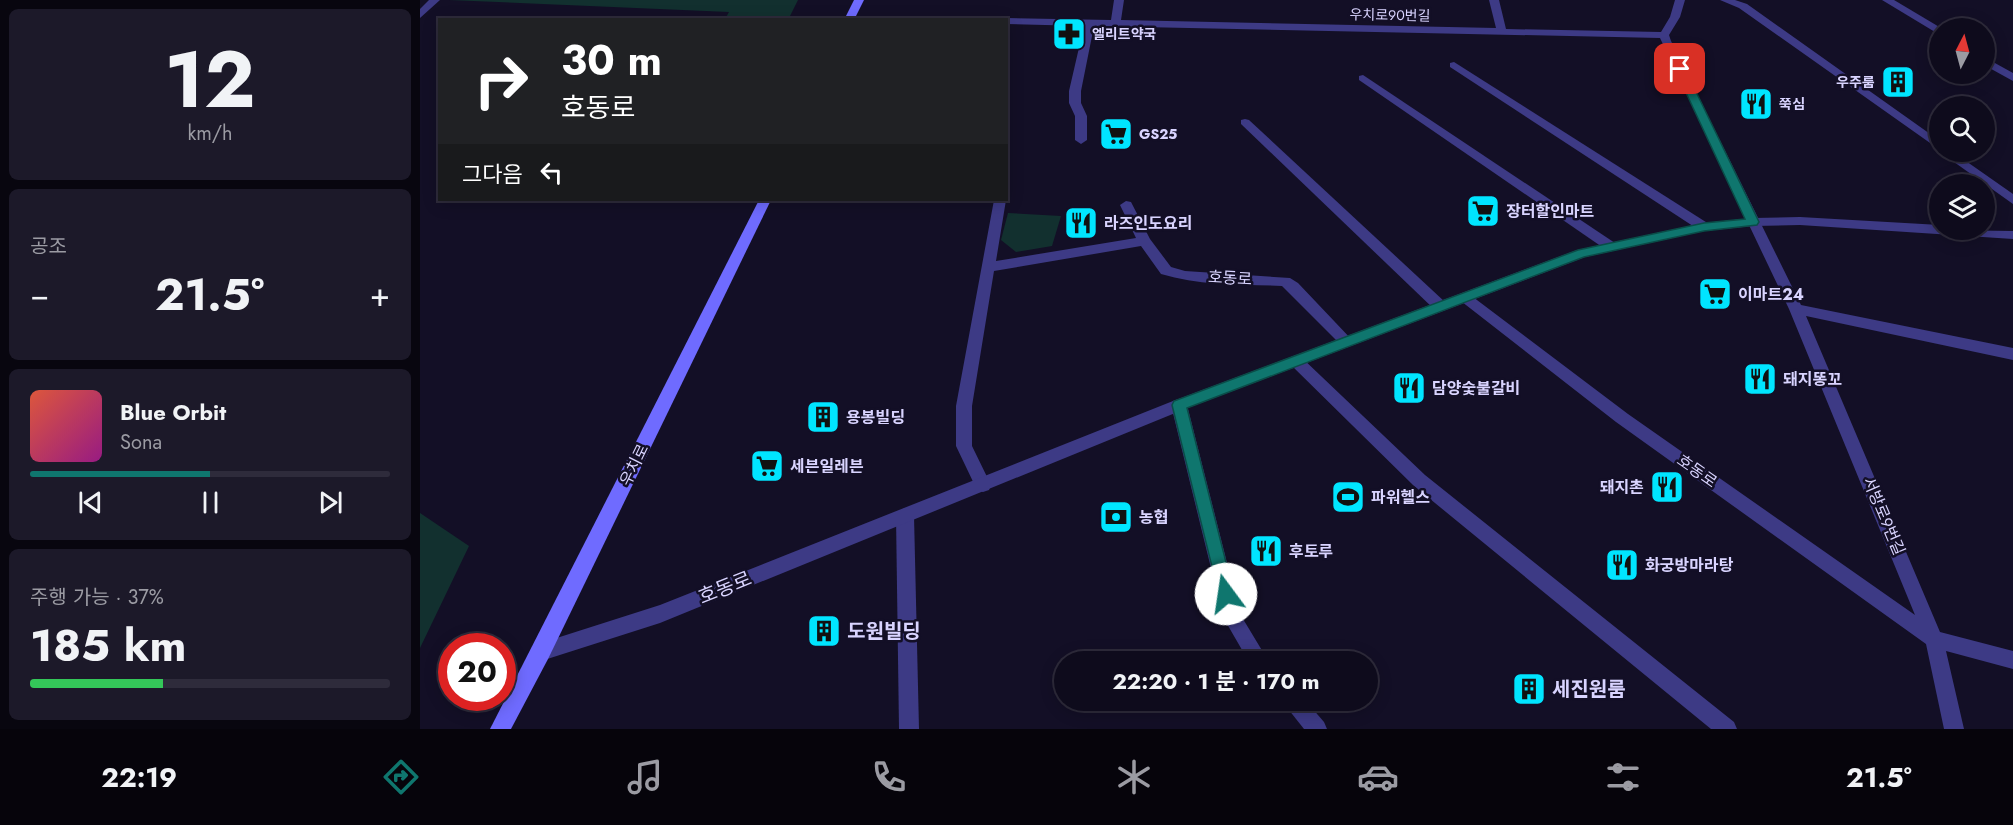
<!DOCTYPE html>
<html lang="ko">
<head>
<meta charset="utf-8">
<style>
	body { margin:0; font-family:Jost,"Noto Sans KR",sans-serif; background:#1c1929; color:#f1f3f6; height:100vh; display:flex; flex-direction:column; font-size:22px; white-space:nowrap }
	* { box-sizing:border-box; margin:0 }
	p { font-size:20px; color:#9b9ba3 }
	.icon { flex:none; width:33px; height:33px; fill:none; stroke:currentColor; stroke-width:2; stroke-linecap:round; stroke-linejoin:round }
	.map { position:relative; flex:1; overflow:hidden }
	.panel { display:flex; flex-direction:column; gap:9px; padding:9px; background:#08060f; width:420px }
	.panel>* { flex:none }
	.hud { position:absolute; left:18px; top:18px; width:570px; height:183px; border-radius:0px; box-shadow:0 3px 15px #0003,0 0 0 2px #2e2b3b; background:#202124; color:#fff; overflow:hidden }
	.needle { width:39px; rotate:6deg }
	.controls { position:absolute; left:1509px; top:18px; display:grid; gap:12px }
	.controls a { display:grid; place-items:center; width:66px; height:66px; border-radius:50%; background:#0e0b1c; box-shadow:0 3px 15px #0003,0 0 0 2px #2e2b3b; font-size:30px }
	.speed { position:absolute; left:18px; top:633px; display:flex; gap:12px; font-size:30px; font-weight:700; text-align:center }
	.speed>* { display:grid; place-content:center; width:78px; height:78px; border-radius:50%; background:#0e0b1c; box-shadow:0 3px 15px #0003,0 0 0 2px #2e2b3b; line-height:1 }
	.speed .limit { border:9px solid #d22; background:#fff; color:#111 }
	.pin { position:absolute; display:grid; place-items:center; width:51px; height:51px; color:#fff; margin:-26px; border-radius:12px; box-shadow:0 3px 9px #0006 }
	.me { position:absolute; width:66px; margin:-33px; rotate:346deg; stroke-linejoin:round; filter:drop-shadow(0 0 4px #0008) }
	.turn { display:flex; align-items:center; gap:21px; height:126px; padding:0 24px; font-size:27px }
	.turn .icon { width:78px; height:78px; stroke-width:2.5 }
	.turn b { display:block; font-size:42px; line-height:51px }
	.then { display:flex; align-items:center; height:57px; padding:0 24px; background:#0003; gap:12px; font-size:22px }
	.big { font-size:45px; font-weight:700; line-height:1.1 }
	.panel .widget { flex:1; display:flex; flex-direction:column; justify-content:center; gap:9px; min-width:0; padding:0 21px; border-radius:9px; background:#1c1929 }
	.panel .dial { align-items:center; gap:0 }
	.dial b { font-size:78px; line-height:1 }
	.song { display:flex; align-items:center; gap:18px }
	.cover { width:72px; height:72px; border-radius:9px; background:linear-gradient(135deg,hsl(10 70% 55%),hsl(310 70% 35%)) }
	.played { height:6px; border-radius:3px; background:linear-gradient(90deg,#0f766e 50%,#2e2b3b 50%) }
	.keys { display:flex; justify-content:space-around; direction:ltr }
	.heat { display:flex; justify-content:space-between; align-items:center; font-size:33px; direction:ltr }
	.charge { height:9px; border-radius:4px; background:linear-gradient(90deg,#34c759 37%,#2e2b3b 0) }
	.trip { position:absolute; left:634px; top:651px; width:324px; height:60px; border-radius:30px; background:#0e0b1c; box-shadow:0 3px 15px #0003,0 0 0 2px #2e2b3b; font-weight:700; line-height:60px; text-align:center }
	.tab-bar { display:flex; height:96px; justify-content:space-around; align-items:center; background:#06040b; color:#9b9ba3 }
	.tab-bar .icon { width:42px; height:42px }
	.tab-bar .on { color:#0f766e }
	.tab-bar b { font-size:27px; color:#f1f3f6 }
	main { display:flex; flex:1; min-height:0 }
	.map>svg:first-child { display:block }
	.green { fill:#12302f }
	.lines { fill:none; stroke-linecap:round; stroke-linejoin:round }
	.service { fill:#3d3a85; fill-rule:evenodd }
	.minor { fill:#3d3a85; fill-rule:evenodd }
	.secondary { fill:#6f6bff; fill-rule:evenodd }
	.route { fill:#0f766e; stroke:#0a4d48; stroke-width:1.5 }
	.labels { text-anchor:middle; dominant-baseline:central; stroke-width:5; stroke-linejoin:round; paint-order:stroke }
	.far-street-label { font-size:14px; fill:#d9d4ff; stroke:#130f26 }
	.far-poi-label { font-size:14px; font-weight:bold; fill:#d9d4ff; stroke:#130f26; text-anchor:start }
	.poi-label { font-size:16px; font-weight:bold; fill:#d9d4ff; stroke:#130f26; text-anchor:start }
	.street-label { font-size:16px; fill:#d9d4ff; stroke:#130f26 }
	.near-street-label { font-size:20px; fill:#d9d4ff; stroke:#130f26 }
	.near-poi-label { font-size:20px; font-weight:bold; fill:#d9d4ff; stroke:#130f26; text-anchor:start }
</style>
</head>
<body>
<main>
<section class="panel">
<div class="widget dial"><b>12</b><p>km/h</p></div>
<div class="widget"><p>공조</p>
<div class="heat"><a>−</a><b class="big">21.5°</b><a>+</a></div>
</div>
<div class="widget">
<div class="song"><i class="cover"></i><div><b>Blue Orbit</b><p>Sona</p></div></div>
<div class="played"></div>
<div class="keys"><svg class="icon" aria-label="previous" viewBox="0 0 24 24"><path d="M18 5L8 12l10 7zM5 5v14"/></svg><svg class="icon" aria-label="pause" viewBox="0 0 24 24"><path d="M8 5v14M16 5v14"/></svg><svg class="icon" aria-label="next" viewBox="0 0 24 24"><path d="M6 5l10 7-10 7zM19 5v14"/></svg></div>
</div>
<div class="widget"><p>주행 가능 · 37%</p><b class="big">185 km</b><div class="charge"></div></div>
</section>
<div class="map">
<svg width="1593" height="729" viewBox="0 0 1593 729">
	<rect width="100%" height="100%" fill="#130f26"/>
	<g class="green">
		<path d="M 29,0 L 378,0 L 368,20 L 305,19 L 309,12 Z"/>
		<path d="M 588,213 L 641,216 L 632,246 L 596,252 L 581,240 Z"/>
		<path d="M 0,513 L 49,546 L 0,648 Z"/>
	</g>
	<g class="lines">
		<g class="service">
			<path d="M 9,0 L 20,0 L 0,18 L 0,9 Z"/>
			<path d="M 694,0 L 704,0 L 701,20 L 1076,28 L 1069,0 L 1079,0 L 1086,29 L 1241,32 L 1250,17 L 1255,0 L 1265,0 L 1260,17 L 1249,35 L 1251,41 L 1381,305 L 1593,348 L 1593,360 L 1386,316 L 1520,632 L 1593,651 L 1593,669 L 1526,651 L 1544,729 L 1524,729 L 1506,644 L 1196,422 L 1037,298 L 1044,293 L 1049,294 L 1208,414 L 1495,615 L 1369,309 L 1240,38 L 674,26 L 661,91 L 661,103 L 667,116 L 667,140 L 661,144 L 655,140 L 655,116 L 649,103 L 649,91 L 664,26 L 586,24 L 586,20 L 582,20 L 586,18 L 691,20 Z"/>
			<path d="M 1300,0 L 1315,0 L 1327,4 L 1520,141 L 1520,150 L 1319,8 Z"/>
			<path d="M 1462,0 L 1474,0 L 1521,28 L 1520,35 Z"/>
			<path d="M 429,16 L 525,17 L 530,20 L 424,19 Z"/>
			<path d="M 1564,57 L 1593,73 L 1593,81 L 1564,65 Z"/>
			<path d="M 1034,62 L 1289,224 L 1291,227 L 1289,230 L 1279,230 L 1030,67 L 1030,63 Z"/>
			<path d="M 943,75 L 1195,243 L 1197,246 L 1195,249 L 1185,249 L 939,80 L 939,76 Z"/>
			<path d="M 825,119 L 829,120 L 1025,302 L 1027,306 L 1025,310 L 1015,310 L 821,124 L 821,120 Z"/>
			<path d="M 1520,152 L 1533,152 L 1593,194 L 1593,204 Z"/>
			<path d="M 574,200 L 586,200 L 576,261 L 716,238 L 700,205 L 706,201 L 711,202 L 730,239 L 751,267 L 765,271 L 870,278 L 878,283 L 933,341 L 926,346 L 921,345 L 862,286 C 822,284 780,286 741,274 L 721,246 L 574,271 L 552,406 L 552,446 L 571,485 L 569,490 L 563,492 L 557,490 L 536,446 L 536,406 Z"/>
			<path d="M 876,355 L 881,357 L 1005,475 L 1314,722 L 1317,729 L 1291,729 L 993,485 L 871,365 L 869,361 L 871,357 Z"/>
			<path d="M 759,399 L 765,401 L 767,405 L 820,614 L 849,662 L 829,662 L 803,617 L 751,405 L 753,401 Z"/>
			<path d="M 485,508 L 491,511 L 494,516 L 499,729 L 479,729 L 476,516 L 479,511 Z"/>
			<path d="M 861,700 L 885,700 L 904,722 L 907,729 L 884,729 Z"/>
		</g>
		<path class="minor" d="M 1380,217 L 1520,225 L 1520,230 L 1593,231 L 1593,239 L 1380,225 L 1333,226 L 1284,231 L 1165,257 L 765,409 L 240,623 L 121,661 L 114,659 L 111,652 L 114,645 L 121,643 L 240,605 L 753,401 L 1157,250 L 1284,223 L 1333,218 Z"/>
		<g class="secondary">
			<path d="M 434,0 L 444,0 L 434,20 L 424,20 Z"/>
			<path d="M 339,200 L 351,200 L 128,659 L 91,729 L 70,729 Z"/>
		</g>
	</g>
	<path class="route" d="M 1260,66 L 1265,69 L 1339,222 L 1337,225 L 1284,231 L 1164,257 L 767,408 L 814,594 L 812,599 L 806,602 L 800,599 L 752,405 L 754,401 L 1158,250 L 1284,223 L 1325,219 L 1255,69 Z"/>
	<defs>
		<symbol id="pharmacy-square" viewBox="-11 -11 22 22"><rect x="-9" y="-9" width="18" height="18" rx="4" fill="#00e5ff" stroke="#130f26"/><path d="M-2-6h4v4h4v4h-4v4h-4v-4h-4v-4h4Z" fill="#111"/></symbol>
		<symbol id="building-square" viewBox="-11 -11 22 22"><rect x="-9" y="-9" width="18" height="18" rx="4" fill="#00e5ff" stroke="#130f26"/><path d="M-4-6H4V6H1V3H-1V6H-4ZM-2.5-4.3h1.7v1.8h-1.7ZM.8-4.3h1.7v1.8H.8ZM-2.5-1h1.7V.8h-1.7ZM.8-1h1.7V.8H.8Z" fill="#111"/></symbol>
		<symbol id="restaurant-square" viewBox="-11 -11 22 22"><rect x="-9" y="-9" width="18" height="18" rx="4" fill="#00e5ff" stroke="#130f26"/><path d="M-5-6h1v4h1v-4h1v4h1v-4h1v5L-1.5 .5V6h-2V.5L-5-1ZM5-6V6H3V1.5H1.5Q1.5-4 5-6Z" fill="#111"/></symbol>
		<symbol id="supermarket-square" viewBox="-11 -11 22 22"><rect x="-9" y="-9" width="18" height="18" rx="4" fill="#00e5ff" stroke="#130f26"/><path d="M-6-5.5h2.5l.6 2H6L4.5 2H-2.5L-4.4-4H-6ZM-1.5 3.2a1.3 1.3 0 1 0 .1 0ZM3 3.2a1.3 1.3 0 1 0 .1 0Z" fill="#111"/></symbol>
		<symbol id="stadium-square" viewBox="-11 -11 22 22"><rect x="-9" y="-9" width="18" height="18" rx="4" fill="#00e5ff" stroke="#130f26"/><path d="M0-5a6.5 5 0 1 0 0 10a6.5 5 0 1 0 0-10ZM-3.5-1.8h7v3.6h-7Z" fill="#111"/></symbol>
		<symbol id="bank-square" viewBox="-11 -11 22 22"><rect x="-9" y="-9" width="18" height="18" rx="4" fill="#00e5ff" stroke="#130f26"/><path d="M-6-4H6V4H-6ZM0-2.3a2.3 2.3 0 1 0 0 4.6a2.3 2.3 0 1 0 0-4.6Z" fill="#111"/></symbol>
	</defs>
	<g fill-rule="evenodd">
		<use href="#pharmacy-square" x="630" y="15" width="38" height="38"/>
		<use href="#building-square" x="1459" y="63" width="38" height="38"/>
		<use href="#restaurant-square" x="1317" y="85" width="38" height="38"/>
		<use href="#supermarket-square" x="677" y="115" width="38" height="38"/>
		<use href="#supermarket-square" x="1044" y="192" width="38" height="38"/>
		<use href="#restaurant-square" x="642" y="204" width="38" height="38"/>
		<use href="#supermarket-square" x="1276" y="275" width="38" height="38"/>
		<use href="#restaurant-square" x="1321" y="360" width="38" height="38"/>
		<use href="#restaurant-square" x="970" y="369" width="38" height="38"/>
		<use href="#building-square" x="384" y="398" width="38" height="38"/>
		<use href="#supermarket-square" x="328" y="447" width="38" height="38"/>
		<use href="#restaurant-square" x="1228" y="468" width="38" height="38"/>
		<use href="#stadium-square" x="909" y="478" width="38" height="38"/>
		<use href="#bank-square" x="677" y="498" width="38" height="38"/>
		<use href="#restaurant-square" x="827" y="532" width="38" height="38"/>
		<use href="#restaurant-square" x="1183" y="546" width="38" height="38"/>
		<use href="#building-square" x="385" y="612" width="38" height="38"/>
		<use href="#building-square" x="1090" y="670" width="38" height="38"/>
	</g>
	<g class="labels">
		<g class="far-street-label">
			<text transform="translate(970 15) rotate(1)">우치로90번길</text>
		</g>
		<g class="far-poi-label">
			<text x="672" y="34">엘리트약국</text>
			<text x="1455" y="82" text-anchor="end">우주룸</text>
			<text x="1359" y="104">쭉심</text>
			<text x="719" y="134">GS25</text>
		</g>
		<g class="poi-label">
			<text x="1086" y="211">장터할인마트</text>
			<text x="684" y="223">라즈인도요리</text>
			<text x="1318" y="294">이마트24</text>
			<text x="1363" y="379">돼지똥꼬</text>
			<text x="1012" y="388">담양숯불갈비</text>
			<text x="426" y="417">용봉빌딩</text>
			<text x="370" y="466">세븐일레븐</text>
			<text x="1224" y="487" text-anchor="end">돼지촌</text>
			<text x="951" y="497">파워헬스</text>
			<text x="719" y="517">농협</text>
			<text x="869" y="551">후토루</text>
			<text x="1225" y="565">화궁방마라탕</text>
		</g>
		<g class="street-label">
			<text transform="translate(810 278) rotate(3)">호동로</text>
			<text transform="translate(214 465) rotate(-64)">우치로</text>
			<text transform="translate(1277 471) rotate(35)">호동로</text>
			<text transform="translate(1464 516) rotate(67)">서방로9번길</text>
		</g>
		<g class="near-street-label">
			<text transform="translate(305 588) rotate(-22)">호동로</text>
		</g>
		<g class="near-poi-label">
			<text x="427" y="631">도원빌딩</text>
			<text x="1132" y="689">세진원룸</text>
		</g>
	</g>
</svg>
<div class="controls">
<a><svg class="needle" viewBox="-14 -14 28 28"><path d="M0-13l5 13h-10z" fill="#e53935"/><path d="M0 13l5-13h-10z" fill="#9b9ba3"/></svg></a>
<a><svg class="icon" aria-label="search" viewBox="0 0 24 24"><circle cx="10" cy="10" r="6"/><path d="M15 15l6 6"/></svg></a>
<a><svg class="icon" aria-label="layers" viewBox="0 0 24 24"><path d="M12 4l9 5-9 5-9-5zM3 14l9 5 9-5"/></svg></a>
</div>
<div class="speed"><div class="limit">20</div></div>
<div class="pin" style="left:1260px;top:69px;background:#d93025"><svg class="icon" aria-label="arrive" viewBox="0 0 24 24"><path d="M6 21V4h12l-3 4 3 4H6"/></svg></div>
<svg class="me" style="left:806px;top:594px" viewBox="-20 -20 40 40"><circle r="19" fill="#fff"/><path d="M0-13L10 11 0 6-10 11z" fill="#0f766e"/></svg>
<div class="trip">22:20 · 1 분 · 170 m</div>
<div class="hud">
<div class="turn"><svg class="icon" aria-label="right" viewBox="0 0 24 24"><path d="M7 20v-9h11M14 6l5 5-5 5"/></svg><div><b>30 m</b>호동로</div></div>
<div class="then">그다음<svg class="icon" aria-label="left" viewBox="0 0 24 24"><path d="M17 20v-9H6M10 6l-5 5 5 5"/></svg></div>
</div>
</div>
</main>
<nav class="tab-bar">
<b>22:19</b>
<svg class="icon on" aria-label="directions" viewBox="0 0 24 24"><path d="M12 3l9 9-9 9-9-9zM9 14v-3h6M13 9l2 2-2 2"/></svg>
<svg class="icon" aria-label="music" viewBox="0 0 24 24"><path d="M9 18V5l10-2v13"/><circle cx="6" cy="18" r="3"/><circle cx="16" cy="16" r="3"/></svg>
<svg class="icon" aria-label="phone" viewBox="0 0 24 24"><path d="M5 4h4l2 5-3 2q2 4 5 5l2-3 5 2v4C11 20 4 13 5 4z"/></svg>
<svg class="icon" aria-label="climate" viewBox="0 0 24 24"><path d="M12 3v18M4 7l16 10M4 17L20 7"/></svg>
<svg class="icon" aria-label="car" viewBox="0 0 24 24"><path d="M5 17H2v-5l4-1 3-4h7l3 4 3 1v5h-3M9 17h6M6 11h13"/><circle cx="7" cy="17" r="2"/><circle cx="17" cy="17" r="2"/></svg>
<svg class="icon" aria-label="filters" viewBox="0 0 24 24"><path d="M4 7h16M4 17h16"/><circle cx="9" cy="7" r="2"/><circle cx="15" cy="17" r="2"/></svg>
<b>21.5°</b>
</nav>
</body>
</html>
